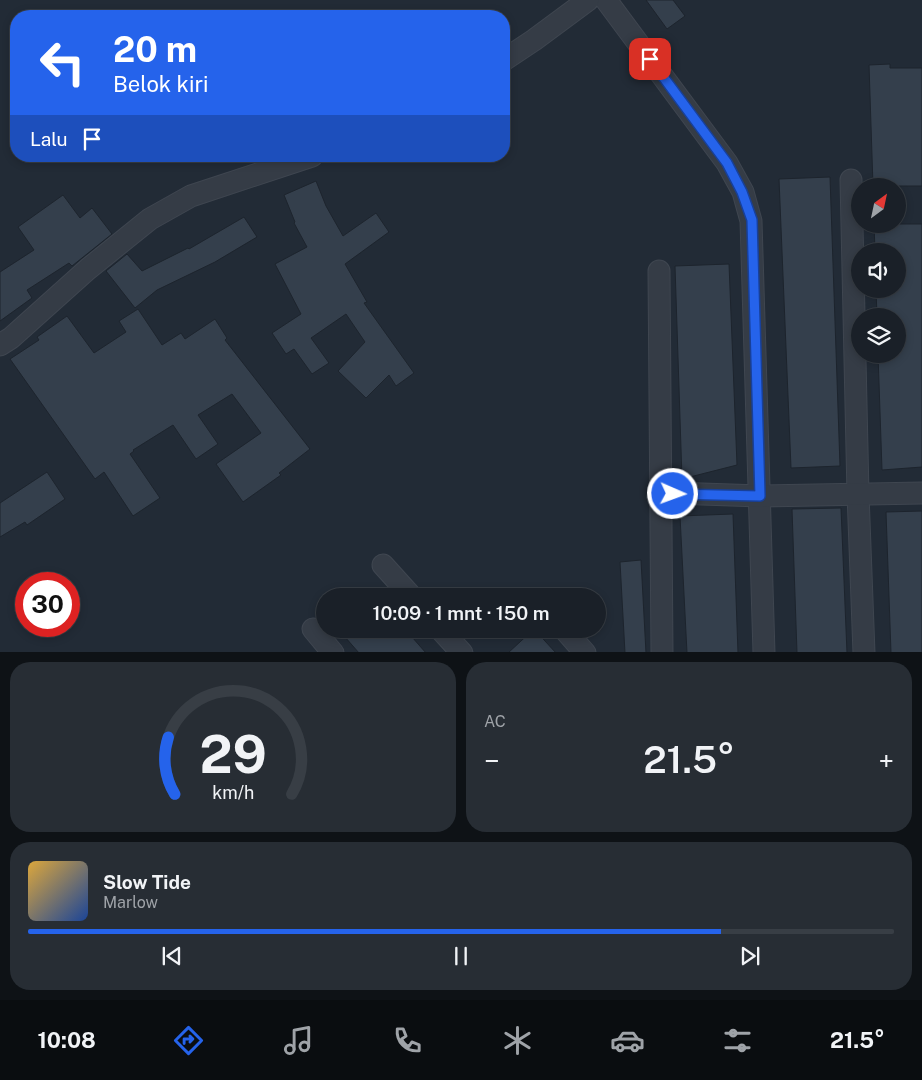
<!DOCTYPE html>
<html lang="id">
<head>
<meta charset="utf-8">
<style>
	body { margin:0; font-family:"Public Sans",sans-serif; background:#272d34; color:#f1f3f6; height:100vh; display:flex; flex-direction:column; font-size:19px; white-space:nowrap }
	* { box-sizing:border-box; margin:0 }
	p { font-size:16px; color:#9fa3a8 }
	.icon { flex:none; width:28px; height:28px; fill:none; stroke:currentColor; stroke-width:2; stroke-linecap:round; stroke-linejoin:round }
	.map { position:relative; height:652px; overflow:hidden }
	.side { display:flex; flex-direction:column; gap:10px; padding:10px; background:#0e1216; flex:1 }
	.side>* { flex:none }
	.hud { position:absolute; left:10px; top:10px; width:500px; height:152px; border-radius:20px; box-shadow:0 2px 8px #0003,0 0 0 1px #383e45; background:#2563eb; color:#fff; overflow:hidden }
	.needle { width:32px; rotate:33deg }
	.tools { position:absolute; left:851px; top:178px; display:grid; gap:10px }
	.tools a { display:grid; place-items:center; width:55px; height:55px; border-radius:50%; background:#1a2028; box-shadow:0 2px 8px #0003,0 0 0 1px #383e45; font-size:25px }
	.speed { position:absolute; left:15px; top:572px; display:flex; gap:10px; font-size:25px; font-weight:700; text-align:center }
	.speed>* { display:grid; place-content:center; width:65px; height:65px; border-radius:50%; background:#1a2028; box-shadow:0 2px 8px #0003,0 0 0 1px #383e45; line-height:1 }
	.speed .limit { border:8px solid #d22; background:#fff; color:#111 }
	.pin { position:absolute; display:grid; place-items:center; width:42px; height:42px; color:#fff; margin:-21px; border-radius:10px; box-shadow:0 2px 8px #0006 }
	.me { position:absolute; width:55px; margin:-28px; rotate:92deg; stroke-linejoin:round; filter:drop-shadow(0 0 4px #0008) }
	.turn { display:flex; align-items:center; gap:18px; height:105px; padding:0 20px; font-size:22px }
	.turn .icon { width:65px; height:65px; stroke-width:2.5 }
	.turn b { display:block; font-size:35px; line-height:42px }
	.then { display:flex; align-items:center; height:48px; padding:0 20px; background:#0003; gap:10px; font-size:19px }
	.big { font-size:38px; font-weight:600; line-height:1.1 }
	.side .tile { flex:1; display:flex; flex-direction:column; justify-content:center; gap:8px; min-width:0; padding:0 18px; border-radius:20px; background:#272d34 }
	.side .dial { align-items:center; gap:0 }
	.dial svg { height:130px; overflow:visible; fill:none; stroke:#383e45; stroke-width:7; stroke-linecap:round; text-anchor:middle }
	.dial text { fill:#f1f3f6; stroke:none }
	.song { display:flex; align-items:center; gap:15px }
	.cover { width:60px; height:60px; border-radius:8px; background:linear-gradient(135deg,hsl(40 70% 55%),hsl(220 70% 35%)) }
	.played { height:5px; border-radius:2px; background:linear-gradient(90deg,#2563eb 80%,#383e45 80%) }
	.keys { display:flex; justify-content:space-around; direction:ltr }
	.heat { display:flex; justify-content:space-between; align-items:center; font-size:28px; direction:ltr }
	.side .tiles { flex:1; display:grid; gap:10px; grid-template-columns:1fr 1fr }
	.tile:last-child { grid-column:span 2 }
	.trip { position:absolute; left:316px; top:588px; width:290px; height:50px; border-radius:25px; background:#1a2028; box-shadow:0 2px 8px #0003,0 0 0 1px #383e45; font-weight:600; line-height:50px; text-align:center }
	.tabs { display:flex; height:80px; justify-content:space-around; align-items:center; background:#0a0d10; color:#9fa3a8 }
	.tabs .icon { width:35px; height:35px }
	.tabs .selected { color:#2563eb }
	.tabs b { font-size:22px; color:#f1f3f6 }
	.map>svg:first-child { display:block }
	.building { fill:#343f4c; stroke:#1d242d }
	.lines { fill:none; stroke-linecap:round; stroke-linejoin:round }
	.street-casing { stroke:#3f4650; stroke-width:23 }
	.street { stroke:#353c46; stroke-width:21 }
	.route-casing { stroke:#184099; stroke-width:12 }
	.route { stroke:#2563eb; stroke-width:9 }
</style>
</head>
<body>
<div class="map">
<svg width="922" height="653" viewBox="0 0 922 653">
	<rect width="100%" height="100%" fill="#222b36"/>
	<g class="building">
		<path d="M 646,0 L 673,0 L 685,16 L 667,29 Z"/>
		<path d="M 890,64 L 890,68 L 922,68 L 922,186 L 873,186 L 869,65 Z"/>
		<path d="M 830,177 L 840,466 L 791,468 L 779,179 Z"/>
		<path d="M 316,181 L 326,206 L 343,236 L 376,213 L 389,232 L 345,264 L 367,302 L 364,303 L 414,373 L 396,386 L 389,375 L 366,398 L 338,371 L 365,342 L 346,314 L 311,338 L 329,363 L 312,374 L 294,349 L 286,354 L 272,333 L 301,314 L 275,264 L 307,247 L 294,223 L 295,222 L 284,195 Z"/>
		<path d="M 63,195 L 80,218 L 92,208 L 112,234 L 72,266 L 69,263 L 27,290 L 32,298 L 0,321 L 0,272 L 34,250 L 18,227 Z"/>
		<path d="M 244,217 L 257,237 L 215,262 L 157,290 L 135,308 L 106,271 L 127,254 L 142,271 L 188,248 L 189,249 Z"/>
		<path d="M 874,224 L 922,224 L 922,467 L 882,470 L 878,354 L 898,354 L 898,316 L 877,316 L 876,289 L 898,289 L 898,251 L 875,251 Z"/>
		<path d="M 729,264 L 737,465 L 682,479 L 675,266 Z"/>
		<path d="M 138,309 L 162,345 L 181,333 L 185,339 L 215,319 L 227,338 L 225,340 L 310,449 L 279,473 L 281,475 L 243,502 L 216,464 L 261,433 L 232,394 L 198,415 L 218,444 L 196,459 L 173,425 L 133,450 L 134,451 L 130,454 L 160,498 L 133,516 L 104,472 L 95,479 L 10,359 L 39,340 L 37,337 L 67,316 L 94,353 L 126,332 L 119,321 Z"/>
		<path d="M 47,472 L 65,499 L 27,525 L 25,522 L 0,537 L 0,503 Z"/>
		<path d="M 841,508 L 847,653 L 797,653 L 792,509 Z"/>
		<path d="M 922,511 L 922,653 L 891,653 L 886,512 Z"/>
		<path d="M 733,514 L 738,653 L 687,653 L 680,516 Z"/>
		<path d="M 641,560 L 646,653 L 625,653 L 620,562 Z"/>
		<path d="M 338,629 L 405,629 L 426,653 L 359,653 Z"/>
		<path d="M 534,629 L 556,653 L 508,653 Z"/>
	</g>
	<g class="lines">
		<defs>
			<g id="street">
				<path d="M 606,0 L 727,163 L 743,192 L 751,221 L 764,653"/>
				<path d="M 504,60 L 534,40 L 588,0"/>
				<path d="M 851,180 L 858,494 L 864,653"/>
				<path d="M 659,271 L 662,653"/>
				<path d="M 0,345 L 11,338 L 88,269 L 150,219 L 191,196 L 312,156"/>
				<path d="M 673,493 L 760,496 L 922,493"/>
				<path d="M 383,565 L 411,596"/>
				<path d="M 313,629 L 333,653"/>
				<path d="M 440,629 L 462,653"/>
				<path d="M 564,629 L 585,653"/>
			</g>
		</defs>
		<use href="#street" class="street-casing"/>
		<use href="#street" class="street"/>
	</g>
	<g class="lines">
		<defs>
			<path id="route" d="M 650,59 L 727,163 L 742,192 L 752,220 L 760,496 L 673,494"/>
		</defs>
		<use href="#route" class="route-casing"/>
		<use href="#route" class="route"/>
	</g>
</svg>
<div class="tools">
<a><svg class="needle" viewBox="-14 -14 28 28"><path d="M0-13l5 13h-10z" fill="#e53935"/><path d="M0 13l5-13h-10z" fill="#9fa3a8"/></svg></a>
<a><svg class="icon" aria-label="sound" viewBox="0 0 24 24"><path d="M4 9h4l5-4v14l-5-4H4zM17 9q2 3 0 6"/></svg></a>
<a><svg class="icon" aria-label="layers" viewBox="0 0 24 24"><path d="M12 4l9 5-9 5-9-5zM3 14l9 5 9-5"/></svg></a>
</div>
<div class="speed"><div class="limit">30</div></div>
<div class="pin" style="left:650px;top:59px;background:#d93025"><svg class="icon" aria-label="arrive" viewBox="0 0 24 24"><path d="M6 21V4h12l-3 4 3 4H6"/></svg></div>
<svg class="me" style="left:673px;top:494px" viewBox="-20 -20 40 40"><circle r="17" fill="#2563eb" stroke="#fff" stroke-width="3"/><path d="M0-11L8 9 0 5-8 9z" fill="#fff"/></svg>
<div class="trip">10:09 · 1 mnt · 150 m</div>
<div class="hud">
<div class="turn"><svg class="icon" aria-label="left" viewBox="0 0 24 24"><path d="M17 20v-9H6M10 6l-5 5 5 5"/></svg><div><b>20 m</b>Belok kiri</div></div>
<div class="then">Lalu<svg class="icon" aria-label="arrive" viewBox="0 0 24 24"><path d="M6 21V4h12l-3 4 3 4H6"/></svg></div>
</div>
</div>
<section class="side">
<div class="tiles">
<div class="tile dial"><svg viewBox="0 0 100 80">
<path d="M14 69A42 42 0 1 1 86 69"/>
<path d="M14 69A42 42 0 0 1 10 34" stroke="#2563eb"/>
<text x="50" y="56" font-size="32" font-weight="700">29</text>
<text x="50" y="72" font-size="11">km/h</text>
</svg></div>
<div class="tile"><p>AC</p>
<div class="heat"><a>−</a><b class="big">21.5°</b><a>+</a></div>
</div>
<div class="tile">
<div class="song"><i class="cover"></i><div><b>Slow Tide</b><p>Marlow</p></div></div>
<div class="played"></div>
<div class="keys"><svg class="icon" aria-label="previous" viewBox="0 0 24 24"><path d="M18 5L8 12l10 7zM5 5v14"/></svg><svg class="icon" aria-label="pause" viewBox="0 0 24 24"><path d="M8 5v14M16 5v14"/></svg><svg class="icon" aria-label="next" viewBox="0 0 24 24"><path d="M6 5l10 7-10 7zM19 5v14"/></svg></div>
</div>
</div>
</section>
<nav class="tabs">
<b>10:08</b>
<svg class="icon selected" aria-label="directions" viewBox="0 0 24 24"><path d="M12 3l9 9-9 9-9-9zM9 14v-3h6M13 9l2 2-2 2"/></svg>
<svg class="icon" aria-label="music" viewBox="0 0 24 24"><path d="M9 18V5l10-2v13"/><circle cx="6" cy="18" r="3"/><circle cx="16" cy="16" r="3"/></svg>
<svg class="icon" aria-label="phone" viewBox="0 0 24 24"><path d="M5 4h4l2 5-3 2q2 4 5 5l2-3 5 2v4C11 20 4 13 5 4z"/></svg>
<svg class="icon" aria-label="climate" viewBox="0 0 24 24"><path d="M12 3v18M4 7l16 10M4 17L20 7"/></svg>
<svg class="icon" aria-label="car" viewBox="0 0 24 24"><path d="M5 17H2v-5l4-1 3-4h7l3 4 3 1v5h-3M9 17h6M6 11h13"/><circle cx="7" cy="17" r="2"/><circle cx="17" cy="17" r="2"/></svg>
<svg class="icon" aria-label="filters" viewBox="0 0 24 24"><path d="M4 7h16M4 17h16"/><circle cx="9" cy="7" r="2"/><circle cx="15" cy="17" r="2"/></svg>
<b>21.5°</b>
</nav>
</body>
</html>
